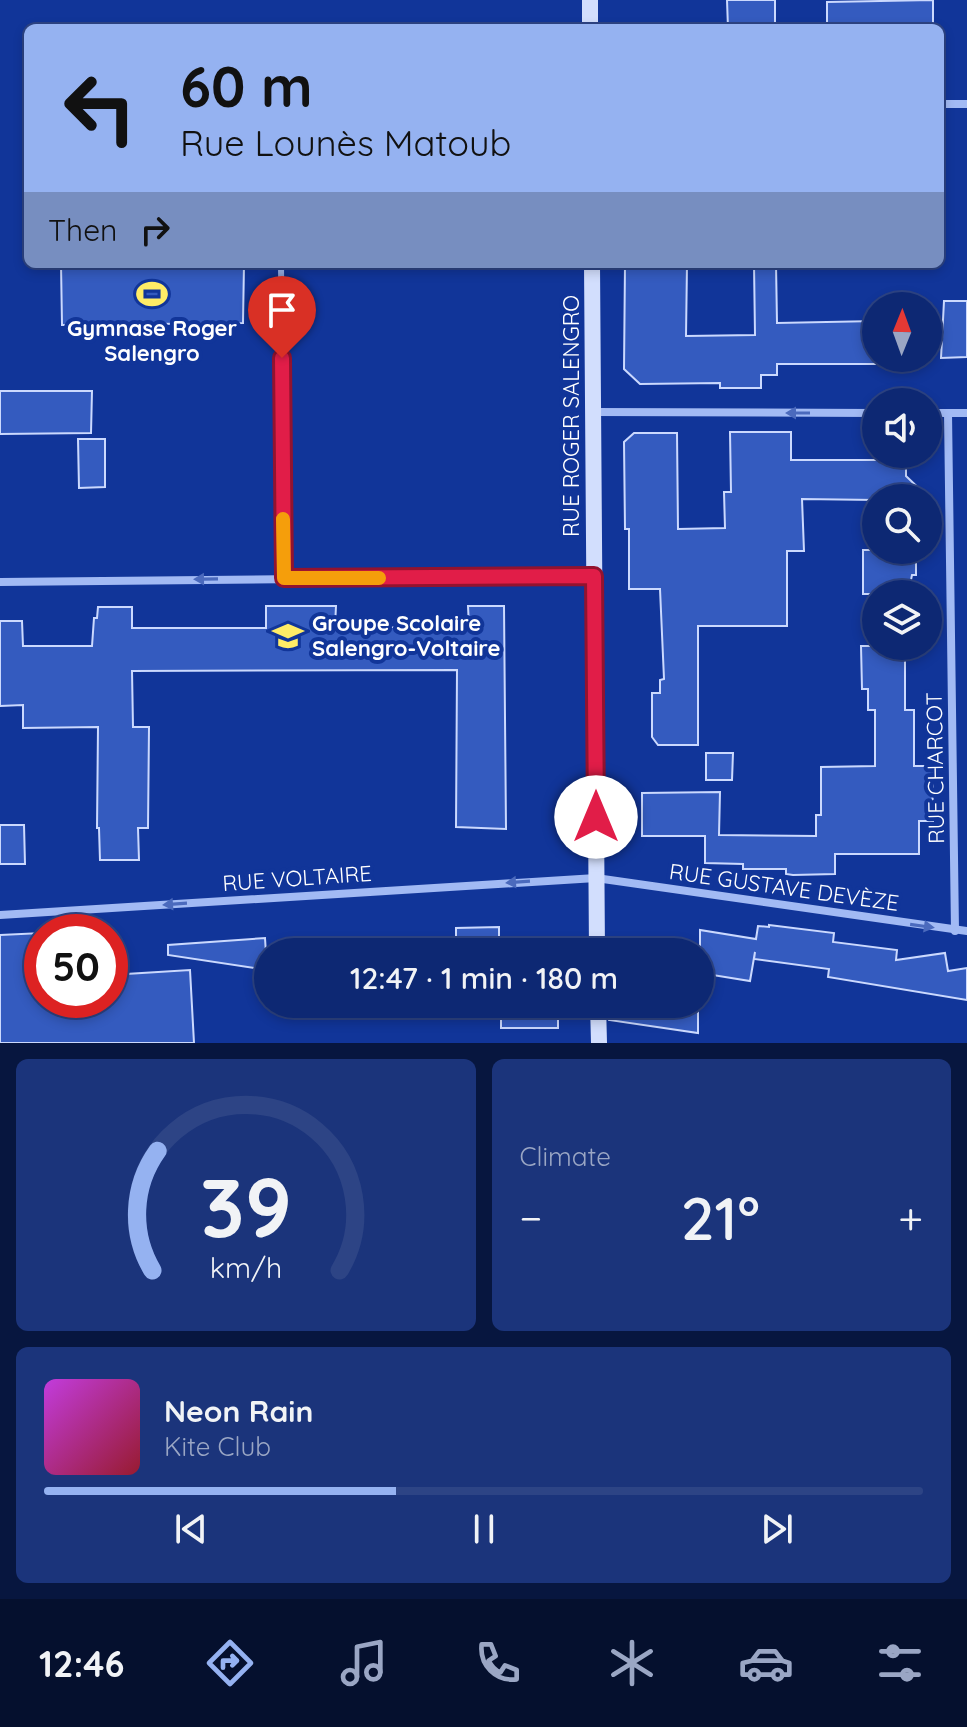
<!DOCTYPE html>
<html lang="en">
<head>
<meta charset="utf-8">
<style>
	body { margin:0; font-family:Quicksand,sans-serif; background:#1b347b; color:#f1f3f6; height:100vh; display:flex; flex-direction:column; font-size:30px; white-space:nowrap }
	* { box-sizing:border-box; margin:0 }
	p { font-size:26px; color:#9aa6c4 }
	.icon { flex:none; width:44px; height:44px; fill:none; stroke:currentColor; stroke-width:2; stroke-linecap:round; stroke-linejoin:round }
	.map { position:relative; height:1043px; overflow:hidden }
	.sheet { display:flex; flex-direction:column; gap:16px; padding:16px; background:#07163f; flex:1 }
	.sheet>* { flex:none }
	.hud { position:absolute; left:24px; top:24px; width:920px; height:244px; border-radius:12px; box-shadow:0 4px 12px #0003,0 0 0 2px #2d4485; background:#95b2f1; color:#111; overflow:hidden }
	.needle { width:52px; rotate:1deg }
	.controls { position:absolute; left:862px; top:292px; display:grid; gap:16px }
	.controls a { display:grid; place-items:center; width:80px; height:80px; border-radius:50%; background:#0d2873; box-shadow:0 4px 12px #0003,0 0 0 2px #2d4485; font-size:40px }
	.speed { position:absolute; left:24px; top:914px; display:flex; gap:16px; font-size:40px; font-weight:700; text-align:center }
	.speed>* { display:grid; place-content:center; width:104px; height:104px; border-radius:50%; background:#0d2873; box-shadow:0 4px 12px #0003,0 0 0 2px #2d4485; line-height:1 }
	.speed .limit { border:12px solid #d22; background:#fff; color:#111 }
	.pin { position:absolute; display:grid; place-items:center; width:68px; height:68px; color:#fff; margin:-82px -34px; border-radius:50% 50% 50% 0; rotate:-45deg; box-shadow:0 0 8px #0007 }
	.pin .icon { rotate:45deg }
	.me { position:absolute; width:88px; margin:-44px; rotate:0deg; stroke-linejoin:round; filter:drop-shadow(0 0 6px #0008) }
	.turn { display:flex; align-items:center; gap:28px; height:168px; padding:0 24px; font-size:36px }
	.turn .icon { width:104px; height:104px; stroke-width:2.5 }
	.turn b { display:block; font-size:56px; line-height:68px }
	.then { display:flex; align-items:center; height:76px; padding:0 24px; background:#0003; gap:16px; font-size:30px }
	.big { font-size:60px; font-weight:600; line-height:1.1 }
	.sheet .widget { flex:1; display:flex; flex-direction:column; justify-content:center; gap:12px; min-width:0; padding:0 28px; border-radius:12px; background:#1b347b }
	.sheet .dial { align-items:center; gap:0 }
	.dial svg { height:208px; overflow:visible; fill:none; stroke:#2d4485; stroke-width:7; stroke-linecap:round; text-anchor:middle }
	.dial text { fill:#f1f3f6; stroke:none }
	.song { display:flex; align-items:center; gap:24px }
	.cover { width:96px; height:96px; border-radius:12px; background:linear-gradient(135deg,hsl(290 70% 55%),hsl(350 70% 35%)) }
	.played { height:8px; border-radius:4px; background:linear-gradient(90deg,#95b2f1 40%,#2d4485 40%) }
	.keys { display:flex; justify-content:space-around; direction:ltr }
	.heat { display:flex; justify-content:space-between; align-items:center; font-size:44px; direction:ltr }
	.sheet .tiles { flex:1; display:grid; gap:16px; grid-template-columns:1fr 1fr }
	.widget:last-child { grid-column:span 2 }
	.trip { position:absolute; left:254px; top:938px; width:460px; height:80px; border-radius:40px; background:#0d2873; box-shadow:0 4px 12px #0003,0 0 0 2px #2d4485; font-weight:600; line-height:80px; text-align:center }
	.tabs { display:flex; height:128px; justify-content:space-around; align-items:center; background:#05102e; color:#9aa6c4 }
	.tabs .icon { width:56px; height:56px }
	.tabs .active { color:#95b2f1 }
	.tabs b { font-size:36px; color:#f1f3f6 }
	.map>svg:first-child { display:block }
	.building { fill:#345bbf; stroke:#cbd9fe; stroke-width:2 }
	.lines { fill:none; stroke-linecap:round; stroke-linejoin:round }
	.lane { stroke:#a2baf4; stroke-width:6 }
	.street { stroke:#a2baf4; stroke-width:8 }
	.secondary { stroke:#d2defd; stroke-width:16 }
	.oneway { fill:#4b6abd }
	.route-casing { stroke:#92132f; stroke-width:20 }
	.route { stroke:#e11d48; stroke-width:14 }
	.slow { stroke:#f59e0b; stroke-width:14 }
	.labels { text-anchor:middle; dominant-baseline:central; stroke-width:8; stroke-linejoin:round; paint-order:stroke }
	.poi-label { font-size:22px; font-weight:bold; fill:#fff; stroke:#113599 }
	.street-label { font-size:22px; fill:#fff; stroke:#113599 }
</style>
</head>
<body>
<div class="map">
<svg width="967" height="1043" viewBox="0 0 967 1043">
	<rect width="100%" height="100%" fill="#113599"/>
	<g class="building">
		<path d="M 727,0 L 775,0 L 775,28 L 728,28 Z"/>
		<path d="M 933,0 L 933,28 L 827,28 L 827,2 Z"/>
		<path d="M 61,264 L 244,264 L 243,323 L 62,325 Z"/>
		<path d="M 625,264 L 687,264 L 686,336 L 755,335 L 754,264 L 776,264 L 777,323 L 876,321 L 876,364 L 777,364 L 777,375 L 761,375 L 761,388 L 720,388 L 720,383 L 640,384 L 624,369 Z"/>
		<path d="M 944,301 L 967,301 L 967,357 L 941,358 Z"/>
		<path d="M 0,391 L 92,391 L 91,433 L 0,434 Z"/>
		<path d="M 730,432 L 791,432 L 791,460 L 906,460 L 906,476 L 927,496 L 876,497 L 876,500 L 802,499 L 804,551 L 787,551 L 787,626 L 698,626 L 698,745 L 658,745 L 652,737 L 652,693 L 660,693 L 660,680 L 664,679 L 660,589 L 629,589 L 629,529 L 625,529 L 624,442 L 634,433 L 677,433 L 678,529 L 725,528 L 724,492 L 731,492 Z"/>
		<path d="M 78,439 L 105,439 L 105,487 L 79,488 Z"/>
		<path d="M 863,550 L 916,550 L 916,575 L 912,575 L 908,594 L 863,594 Z"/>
		<path d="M 266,606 L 336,606 L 335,627 L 469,627 L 468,606 L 504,606 L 506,829 L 456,827 L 457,670 L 132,671 L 133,727 L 149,727 L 148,828 L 138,828 L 139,860 L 100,860 L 99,828 L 97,828 L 98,727 L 23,728 L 23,705 L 0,706 L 0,621 L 22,621 L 23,646 L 92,646 L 94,618 L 97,618 L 98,607 L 132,607 L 132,628 L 266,628 Z"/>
		<path d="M 861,646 L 905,646 L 905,710 L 914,710 L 914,766 L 932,766 L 933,821 L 919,821 L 919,854 L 835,854 L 835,874 L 793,875 L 786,874 L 786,869 L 743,869 L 743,864 L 705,863 L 705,836 L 642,836 L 642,793 L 720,792 L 719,835 L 816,836 L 816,815 L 821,815 L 821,767 L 875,766 L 875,710 L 868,710 L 868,689 L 862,689 Z"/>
		<path d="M 706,753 L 733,753 L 732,780 L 706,780 Z"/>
		<path d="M 0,825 L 24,825 L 25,864 L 0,864 Z"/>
		<path d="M 769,925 L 834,933 L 833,942 L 897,950 L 896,960 L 945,953 L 948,971 L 967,968 L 967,1000 L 828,977 L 829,969 L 754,959 L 755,952 L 750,981 L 700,973 L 700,930 L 756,939 L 758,926 L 769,927 Z"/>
		<path d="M 499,927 L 499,952 L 456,952 L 456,928 Z"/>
		<path d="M 42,933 L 42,1000 L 110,1000 L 110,975 L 190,970 L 194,1043 L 0,1043 L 0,935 Z"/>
		<path d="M 265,938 L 267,970 L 168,955 L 168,945 Z"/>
		<rect x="501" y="1004" width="57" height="24"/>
		<path d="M 609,1004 L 698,1004 L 698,1033 L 609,1020 Z"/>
	</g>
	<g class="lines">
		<path class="lane" d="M 281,264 L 284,578"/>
		<g class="street">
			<path d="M 940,104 L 967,104"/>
			<path d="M 593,412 L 876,413"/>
			<path d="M 928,413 L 967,413"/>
			<path d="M 948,413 L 955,931"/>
			<path d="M 0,582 L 594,576"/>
			<path d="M 0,915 L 596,878 L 967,931"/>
		</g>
		<g class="secondary">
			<path d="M 590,0 L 590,28"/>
			<path d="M 592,264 L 597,952"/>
			<path d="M 598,1004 L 599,1043"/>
		</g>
	</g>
	<defs><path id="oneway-solid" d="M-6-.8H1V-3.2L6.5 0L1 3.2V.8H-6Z" transform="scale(2)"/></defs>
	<g class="oneway">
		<use href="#oneway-solid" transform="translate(798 413) rotate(-180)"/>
		<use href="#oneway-solid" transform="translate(206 579) rotate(179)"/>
		<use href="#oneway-solid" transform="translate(518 882) rotate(176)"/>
		<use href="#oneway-solid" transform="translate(175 904) rotate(176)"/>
		<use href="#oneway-solid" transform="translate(922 926) rotate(8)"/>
	</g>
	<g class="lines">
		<defs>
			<path id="route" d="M 282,358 L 284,578 L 594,576 L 596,817"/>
		</defs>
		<use href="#route" class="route-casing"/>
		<use href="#route" class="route"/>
		<path class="slow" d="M 283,519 L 284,578 L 379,578"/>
	</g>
	<defs>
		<symbol id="stadium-bare" viewBox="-9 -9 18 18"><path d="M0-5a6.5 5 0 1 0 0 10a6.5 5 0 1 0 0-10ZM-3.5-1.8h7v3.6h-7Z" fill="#ffec66" stroke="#113599" stroke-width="2.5" paint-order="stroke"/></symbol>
		<symbol id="school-bare" viewBox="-9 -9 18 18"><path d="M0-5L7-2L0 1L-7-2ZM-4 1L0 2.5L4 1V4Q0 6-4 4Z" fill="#ffec66" stroke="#113599" stroke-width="2.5" paint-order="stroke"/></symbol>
	</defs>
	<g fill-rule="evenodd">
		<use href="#stadium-bare" x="130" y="272" width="44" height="44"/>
		<use href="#school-bare" x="266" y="614" width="44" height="44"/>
	</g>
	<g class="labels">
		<g class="poi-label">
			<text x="152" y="328">Gymnase Roger<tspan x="152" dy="25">Salengro</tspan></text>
			<text x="312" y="623" text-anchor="start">Groupe Scolaire<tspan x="312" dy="25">Salengro-Voltaire</tspan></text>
		</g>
		<g class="street-label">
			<text transform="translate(571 416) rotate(-90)">RUE ROGER SALENGRO</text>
			<text transform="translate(935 768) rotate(-91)">RUE CHARCOT</text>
			<text transform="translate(297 878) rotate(-4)">RUE VOLTAIRE</text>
			<text transform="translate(784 887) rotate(8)">RUE GUSTAVE DEVÈZE</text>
		</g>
	</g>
</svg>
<div class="controls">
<a><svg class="needle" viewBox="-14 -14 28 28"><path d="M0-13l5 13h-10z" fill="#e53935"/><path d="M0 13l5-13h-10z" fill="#9aa6c4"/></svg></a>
<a><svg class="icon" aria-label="sound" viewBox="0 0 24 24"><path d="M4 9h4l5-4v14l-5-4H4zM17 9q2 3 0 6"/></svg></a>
<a><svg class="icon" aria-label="search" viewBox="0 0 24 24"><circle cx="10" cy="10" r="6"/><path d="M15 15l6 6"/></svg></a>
<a><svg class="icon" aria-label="layers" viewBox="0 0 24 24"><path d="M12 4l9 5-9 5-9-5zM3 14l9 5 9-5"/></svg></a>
</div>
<div class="speed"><div class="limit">50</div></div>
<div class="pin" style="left:282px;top:358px;background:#d93025"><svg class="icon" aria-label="arrive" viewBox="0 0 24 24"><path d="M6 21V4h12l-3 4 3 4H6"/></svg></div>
<svg class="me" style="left:596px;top:817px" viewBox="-20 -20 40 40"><circle r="19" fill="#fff"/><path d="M0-13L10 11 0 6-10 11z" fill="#e11d48"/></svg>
<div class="trip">12:47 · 1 min · 180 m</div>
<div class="hud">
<div class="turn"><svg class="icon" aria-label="left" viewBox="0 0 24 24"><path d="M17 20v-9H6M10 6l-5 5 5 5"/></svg><div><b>60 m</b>Rue Lounès Matoub</div></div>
<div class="then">Then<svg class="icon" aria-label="right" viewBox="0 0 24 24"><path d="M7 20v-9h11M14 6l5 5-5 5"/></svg></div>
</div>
</div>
<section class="sheet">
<div class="tiles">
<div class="widget dial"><svg viewBox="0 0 100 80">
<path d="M14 69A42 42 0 1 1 86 69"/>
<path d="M14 69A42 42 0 0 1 16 23" stroke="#95b2f1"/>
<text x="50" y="56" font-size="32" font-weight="700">39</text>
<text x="50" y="72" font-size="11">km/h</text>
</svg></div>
<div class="widget"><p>Climate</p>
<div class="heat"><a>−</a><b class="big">21°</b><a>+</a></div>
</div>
<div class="widget">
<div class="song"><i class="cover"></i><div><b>Neon Rain</b><p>Kite Club</p></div></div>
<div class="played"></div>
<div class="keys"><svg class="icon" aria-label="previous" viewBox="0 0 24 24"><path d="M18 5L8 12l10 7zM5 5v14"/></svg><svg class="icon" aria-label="pause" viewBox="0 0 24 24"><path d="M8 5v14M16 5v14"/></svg><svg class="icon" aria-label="next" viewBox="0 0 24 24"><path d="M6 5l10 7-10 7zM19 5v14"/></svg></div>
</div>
</div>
</section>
<nav class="tabs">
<b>12:46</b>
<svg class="icon active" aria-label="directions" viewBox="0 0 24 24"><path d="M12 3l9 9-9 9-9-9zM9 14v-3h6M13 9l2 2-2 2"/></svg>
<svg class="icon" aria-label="music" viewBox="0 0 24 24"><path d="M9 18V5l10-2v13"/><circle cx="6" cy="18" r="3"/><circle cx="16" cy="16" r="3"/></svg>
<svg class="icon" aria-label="phone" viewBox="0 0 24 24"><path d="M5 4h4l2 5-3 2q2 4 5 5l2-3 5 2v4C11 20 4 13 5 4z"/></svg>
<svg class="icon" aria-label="climate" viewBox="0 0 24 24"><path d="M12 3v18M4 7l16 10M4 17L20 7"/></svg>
<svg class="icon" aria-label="car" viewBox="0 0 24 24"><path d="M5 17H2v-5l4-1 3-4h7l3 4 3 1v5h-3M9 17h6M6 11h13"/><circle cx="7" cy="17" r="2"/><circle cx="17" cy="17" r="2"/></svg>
<svg class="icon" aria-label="filters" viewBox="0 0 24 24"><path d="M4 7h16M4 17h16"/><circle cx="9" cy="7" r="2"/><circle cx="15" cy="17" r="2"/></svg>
</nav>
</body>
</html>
